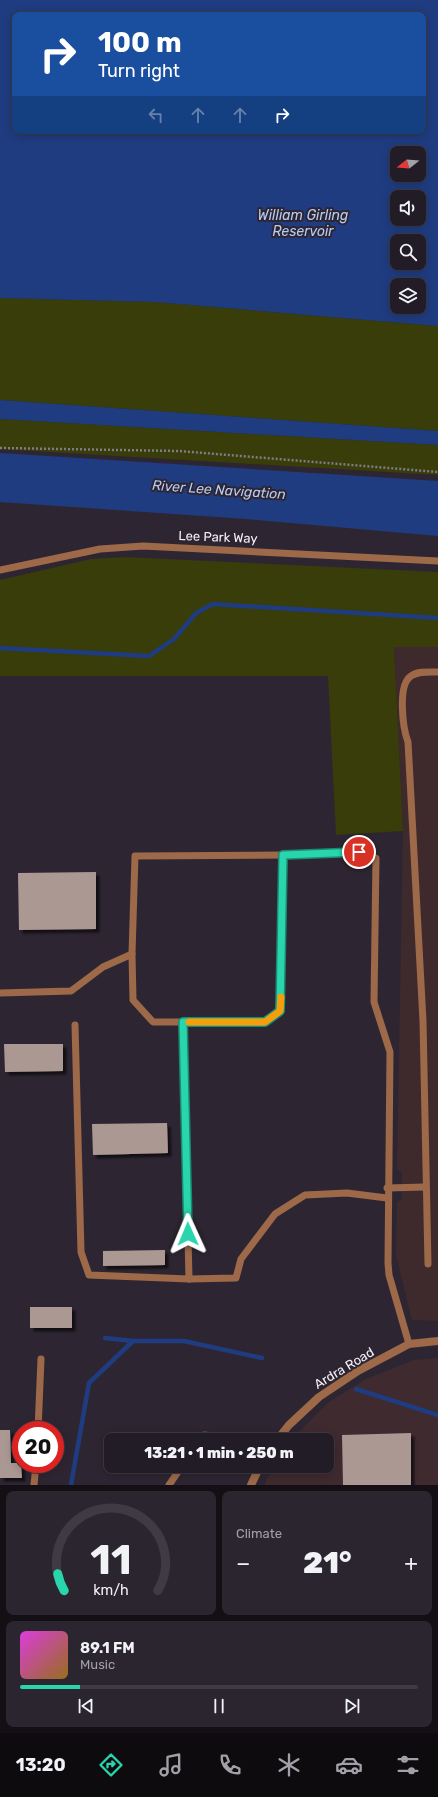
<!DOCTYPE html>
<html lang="en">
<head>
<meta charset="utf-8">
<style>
	body { margin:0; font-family:Rubik,sans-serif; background:#2a252e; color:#f1f3f6; height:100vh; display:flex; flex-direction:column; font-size:15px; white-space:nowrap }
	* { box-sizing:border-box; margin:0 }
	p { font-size:13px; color:#a2a1a7 }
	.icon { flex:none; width:22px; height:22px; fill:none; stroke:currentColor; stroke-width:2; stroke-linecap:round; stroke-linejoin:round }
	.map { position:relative; height:1485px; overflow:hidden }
	.details { display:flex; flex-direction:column; gap:6px; padding:6px; background:#130f15; flex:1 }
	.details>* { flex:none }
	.guide { position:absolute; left:12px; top:12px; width:414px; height:122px; border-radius:8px; box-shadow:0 2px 10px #0003,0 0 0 1px #3f3a43; background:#1a4fa0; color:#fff; overflow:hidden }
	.needle { width:26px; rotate:253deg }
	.controls { position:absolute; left:390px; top:146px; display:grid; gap:8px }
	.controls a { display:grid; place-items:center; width:36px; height:36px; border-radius:8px; background:#221c26; box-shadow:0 2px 10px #0003,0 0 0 1px #3f3a43; font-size:20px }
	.speed { position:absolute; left:12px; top:1421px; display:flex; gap:8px; font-size:20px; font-weight:700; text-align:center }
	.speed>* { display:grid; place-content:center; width:52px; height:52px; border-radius:50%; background:#221c26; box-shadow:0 2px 10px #0003,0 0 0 1px #3f3a43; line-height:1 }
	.speed .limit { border:6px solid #d22; background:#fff; color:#111 }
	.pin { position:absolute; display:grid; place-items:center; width:34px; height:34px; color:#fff; margin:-17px; border:2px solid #fff; border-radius:50%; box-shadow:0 1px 4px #0007 }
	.me { position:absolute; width:44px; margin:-22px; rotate:359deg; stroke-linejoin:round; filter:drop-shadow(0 0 3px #0008) }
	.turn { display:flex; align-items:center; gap:14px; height:84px; padding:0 20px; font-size:18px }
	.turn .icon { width:52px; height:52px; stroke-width:2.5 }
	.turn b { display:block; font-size:28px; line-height:34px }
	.lanes { display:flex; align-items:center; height:38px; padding:0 20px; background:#0003; justify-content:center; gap:20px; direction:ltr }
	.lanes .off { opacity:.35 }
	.big { font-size:30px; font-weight:800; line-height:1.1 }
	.details .widget { flex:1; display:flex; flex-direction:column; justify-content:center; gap:6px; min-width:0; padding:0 14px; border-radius:8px; background:#2a252e }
	.details .dial { align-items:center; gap:0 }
	.dial svg { height:104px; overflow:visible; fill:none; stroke:#3f3a43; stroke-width:7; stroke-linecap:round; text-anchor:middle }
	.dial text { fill:#f1f3f6; stroke:none }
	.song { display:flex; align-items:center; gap:12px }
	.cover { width:48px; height:48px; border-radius:6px; background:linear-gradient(135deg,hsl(300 70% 55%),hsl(40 70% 35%)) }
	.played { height:4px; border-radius:2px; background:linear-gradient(90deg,#28d5ad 15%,#3f3a43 15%) }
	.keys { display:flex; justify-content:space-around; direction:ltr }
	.heat { display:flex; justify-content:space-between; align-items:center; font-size:22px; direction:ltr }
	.details .tiles { flex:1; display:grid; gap:6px; grid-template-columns:1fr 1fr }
	.widget:last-child { grid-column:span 2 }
	.trip { position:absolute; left:104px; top:1433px; width:230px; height:40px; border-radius:8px; background:#221c26; box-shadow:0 2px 10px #0003,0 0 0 1px #3f3a43; font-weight:800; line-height:40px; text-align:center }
	.tabs { display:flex; height:64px; justify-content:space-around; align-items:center; background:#0e0b0f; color:#a2a1a7 }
	.tabs .icon { width:28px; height:28px }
	.tabs .active { color:#28d5ad }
	.tabs b { font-size:18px; color:#f1f3f6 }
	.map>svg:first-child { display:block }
	.commercial { fill:#3e2a2d }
	.industrial { fill:#3e2a2f }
	.green { fill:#383d09 }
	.water { fill:#1f3c80; fill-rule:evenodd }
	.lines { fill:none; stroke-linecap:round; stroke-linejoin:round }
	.stream { stroke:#1f3c80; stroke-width:4.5 }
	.building { fill:#ab9893; filter:url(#shadow) }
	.path { stroke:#817b86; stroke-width:2.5; stroke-dasharray:2 2; stroke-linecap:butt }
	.lane { stroke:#9d6949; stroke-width:7 }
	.street { stroke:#9d6949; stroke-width:8 }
	.route-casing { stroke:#1a8a70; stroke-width:10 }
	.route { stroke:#28d5ad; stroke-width:7 }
	.slow { stroke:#f59e0b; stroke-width:7 }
	.labels { text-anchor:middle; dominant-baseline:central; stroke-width:4; stroke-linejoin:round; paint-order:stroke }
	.street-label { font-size:13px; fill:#f5f0f8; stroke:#2d2632 }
	.water-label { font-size:14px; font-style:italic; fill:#b7ccf3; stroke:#2d2632 }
</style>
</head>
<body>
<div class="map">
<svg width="438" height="1485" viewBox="0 0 438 1485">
	<defs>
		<filter id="shadow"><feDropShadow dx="3.5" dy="3.5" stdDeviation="1" flood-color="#0009"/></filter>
	</defs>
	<rect width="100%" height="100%" fill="#2d2632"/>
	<path class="commercial" d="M 394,647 L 438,647 L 438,1321 L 412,1320 L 396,1255 L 397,1202 L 402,1199 L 402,1172 L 397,1169 L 403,831 Z"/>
	<path class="industrial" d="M 438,1358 L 438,1485 L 264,1485 L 274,1466 L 327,1466 L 327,1440 L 291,1440 L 329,1402 L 366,1379 L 414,1360 Z"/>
	<g class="green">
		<path d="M 0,298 L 155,302 L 438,326 L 438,431 L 0,400 Z"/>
		<path d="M 0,419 L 438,445 L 438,475 L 0,449 Z"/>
		<path d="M 124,557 L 438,572 L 438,647 L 394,647 L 403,831 L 336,835 L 328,676 L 0,676 L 0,580 L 91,559 Z"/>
	</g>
	<g class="water">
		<path d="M 0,0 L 438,0 L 438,326 L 155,302 L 0,298 ZM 15,15 L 423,15 L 423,131 L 15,131 ZM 397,153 L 419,153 L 419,175 L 397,175 ZM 397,197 L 419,197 L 419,219 L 397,219 ZM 397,241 L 419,241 L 419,263 L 397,263 ZM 397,285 L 419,285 L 419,307 L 397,307 Z"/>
		<path d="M 0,400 L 438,431 L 438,445 L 0,419 Z"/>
		<path d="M 0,453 L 438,481 L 438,536 L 246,519 L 0,502 Z"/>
	</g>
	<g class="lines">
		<g class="stream">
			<path d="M 0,648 L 149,656 L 174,639 L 196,613 L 213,604 L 438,618"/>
			<path d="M 105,1338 L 133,1341"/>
			<path d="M 356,1389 L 438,1415"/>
			<path d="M 71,1485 L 89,1383 L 133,1341 L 184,1341 L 262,1358"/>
		</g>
	</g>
	<g class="building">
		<path d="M 96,872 L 96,929 L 19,930 L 18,873 Z"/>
		<path d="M 4,1044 L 63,1044 L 63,1071 L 5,1072 Z"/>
		<path d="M 167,1123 L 168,1153 L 93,1155 L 92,1124 Z"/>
		<path d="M 165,1250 L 165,1265 L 103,1266 L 103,1251 Z"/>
		<rect x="30" y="1307" width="42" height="21"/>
		<path d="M 0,1430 L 10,1430 L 11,1463 L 21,1463 L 22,1478 L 0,1478 Z"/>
		<path d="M 411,1433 L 411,1485 L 343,1485 L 342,1435 Z"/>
	</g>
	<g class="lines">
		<path class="path" d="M 0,448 L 179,451 L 438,472"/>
		<g class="lane">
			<path d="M 0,570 L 100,549 L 143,546 L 438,561"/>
			<path d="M 132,954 L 135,856 L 283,855"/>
			<path d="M 0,993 L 71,991 L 103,967 L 132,954 L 133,1000 L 153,1022 L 265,1022 L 280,1011 L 283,855 L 359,852 L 376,858 L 374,1002 L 390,1052 L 388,1263 L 389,1275 L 409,1344"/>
			<path d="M 75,1025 L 81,1252 L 89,1275 L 189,1279 L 183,1022"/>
			<path d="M 387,1188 L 425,1187"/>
			<path d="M 428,1264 L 423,1021 L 408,742 C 403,729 397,685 411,676 C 418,671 429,672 438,672"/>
			<path d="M 189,1279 L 236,1278 L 241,1259 L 275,1214 L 305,1195 L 347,1193 L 387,1198"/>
			<path d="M 38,1430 L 41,1359"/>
			<path d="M 201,1440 L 204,1435 L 233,1438 L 237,1440"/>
			<path d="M 34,1485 L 36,1464"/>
			<path d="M 169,1485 L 182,1466"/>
		</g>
		<g class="street">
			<path d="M 277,1440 L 289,1425 L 319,1397 L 358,1371 L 409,1344 L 438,1341"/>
			<path d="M 251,1485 L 260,1466"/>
		</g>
	</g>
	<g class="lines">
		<defs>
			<path id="route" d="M 188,1234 L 183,1022 L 265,1022 L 280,1011 L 283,855 L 359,852"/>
		</defs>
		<use href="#route" class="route-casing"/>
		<use href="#route" class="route"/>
		<path class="slow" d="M 189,1022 L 265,1022 L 280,1011 L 281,997"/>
	</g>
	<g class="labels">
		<g class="street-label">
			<text transform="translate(218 537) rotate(2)">Lee Park Way</text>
			<text transform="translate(344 1368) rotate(-31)">Ardra Road</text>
		</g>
		<g class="water-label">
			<text x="303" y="215">William Girling<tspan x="303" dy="16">Reservoir</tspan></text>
			<text transform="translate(219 490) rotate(4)">River Lee Navigation</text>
		</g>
	</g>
</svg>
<div class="controls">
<a><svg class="needle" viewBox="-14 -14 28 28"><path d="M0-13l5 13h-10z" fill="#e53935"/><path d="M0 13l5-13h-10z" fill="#a2a1a7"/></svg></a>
<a><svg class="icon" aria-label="sound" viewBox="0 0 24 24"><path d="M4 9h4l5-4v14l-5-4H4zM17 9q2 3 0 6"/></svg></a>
<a><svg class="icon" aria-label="search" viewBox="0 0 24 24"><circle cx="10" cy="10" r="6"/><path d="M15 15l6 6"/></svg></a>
<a><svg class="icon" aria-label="layers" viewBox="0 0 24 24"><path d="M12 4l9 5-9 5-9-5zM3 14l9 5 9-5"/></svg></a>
</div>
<div class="speed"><div class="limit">20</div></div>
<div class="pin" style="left:359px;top:852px;background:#d93025"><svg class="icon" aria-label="arrive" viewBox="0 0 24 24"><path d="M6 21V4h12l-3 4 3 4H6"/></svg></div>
<svg class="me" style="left:188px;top:1234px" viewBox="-20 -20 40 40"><path d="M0-17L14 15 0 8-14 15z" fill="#28d5ad" stroke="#fff" stroke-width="4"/></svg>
<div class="trip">13:21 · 1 min · 250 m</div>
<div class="guide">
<div class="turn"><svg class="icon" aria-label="right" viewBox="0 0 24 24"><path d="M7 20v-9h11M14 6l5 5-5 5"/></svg><div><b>100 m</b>Turn right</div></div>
<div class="lanes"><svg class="icon off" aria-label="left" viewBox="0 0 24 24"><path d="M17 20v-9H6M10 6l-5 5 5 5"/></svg><svg class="icon off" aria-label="ahead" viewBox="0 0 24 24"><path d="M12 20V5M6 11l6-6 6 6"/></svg><svg class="icon off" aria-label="ahead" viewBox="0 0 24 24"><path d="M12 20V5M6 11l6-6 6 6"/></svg><svg class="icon" aria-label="right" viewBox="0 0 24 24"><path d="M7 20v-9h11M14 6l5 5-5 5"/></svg></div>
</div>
</div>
<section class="details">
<div class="tiles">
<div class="widget dial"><svg viewBox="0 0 100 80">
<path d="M14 69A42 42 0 1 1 86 69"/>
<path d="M14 69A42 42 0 0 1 9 56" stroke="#28d5ad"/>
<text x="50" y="56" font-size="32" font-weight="700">11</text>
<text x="50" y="72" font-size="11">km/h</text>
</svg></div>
<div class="widget"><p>Climate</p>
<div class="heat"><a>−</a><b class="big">21°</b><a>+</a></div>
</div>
<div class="widget">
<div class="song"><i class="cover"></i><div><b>89.1 FM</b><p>Music</p></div></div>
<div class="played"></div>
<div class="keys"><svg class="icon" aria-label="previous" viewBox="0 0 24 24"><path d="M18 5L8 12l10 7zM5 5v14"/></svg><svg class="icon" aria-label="pause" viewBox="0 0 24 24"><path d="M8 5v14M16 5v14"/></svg><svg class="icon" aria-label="next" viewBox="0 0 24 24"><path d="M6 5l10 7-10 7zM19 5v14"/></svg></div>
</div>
</div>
</section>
<nav class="tabs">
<b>13:20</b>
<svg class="icon active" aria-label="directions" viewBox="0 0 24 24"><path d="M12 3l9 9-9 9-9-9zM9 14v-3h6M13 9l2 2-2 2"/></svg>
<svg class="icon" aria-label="music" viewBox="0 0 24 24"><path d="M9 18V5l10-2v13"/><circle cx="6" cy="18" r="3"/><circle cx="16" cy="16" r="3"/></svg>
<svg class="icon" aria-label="phone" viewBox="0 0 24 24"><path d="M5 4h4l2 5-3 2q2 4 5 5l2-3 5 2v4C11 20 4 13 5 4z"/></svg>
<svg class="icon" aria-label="climate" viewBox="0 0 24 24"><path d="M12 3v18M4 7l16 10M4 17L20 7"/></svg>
<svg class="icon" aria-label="car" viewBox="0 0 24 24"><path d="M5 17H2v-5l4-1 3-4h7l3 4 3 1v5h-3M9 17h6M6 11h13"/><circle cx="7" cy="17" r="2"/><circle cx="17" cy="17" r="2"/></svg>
<svg class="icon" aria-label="filters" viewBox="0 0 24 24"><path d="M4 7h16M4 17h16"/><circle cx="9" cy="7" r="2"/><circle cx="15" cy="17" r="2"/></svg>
</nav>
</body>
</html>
